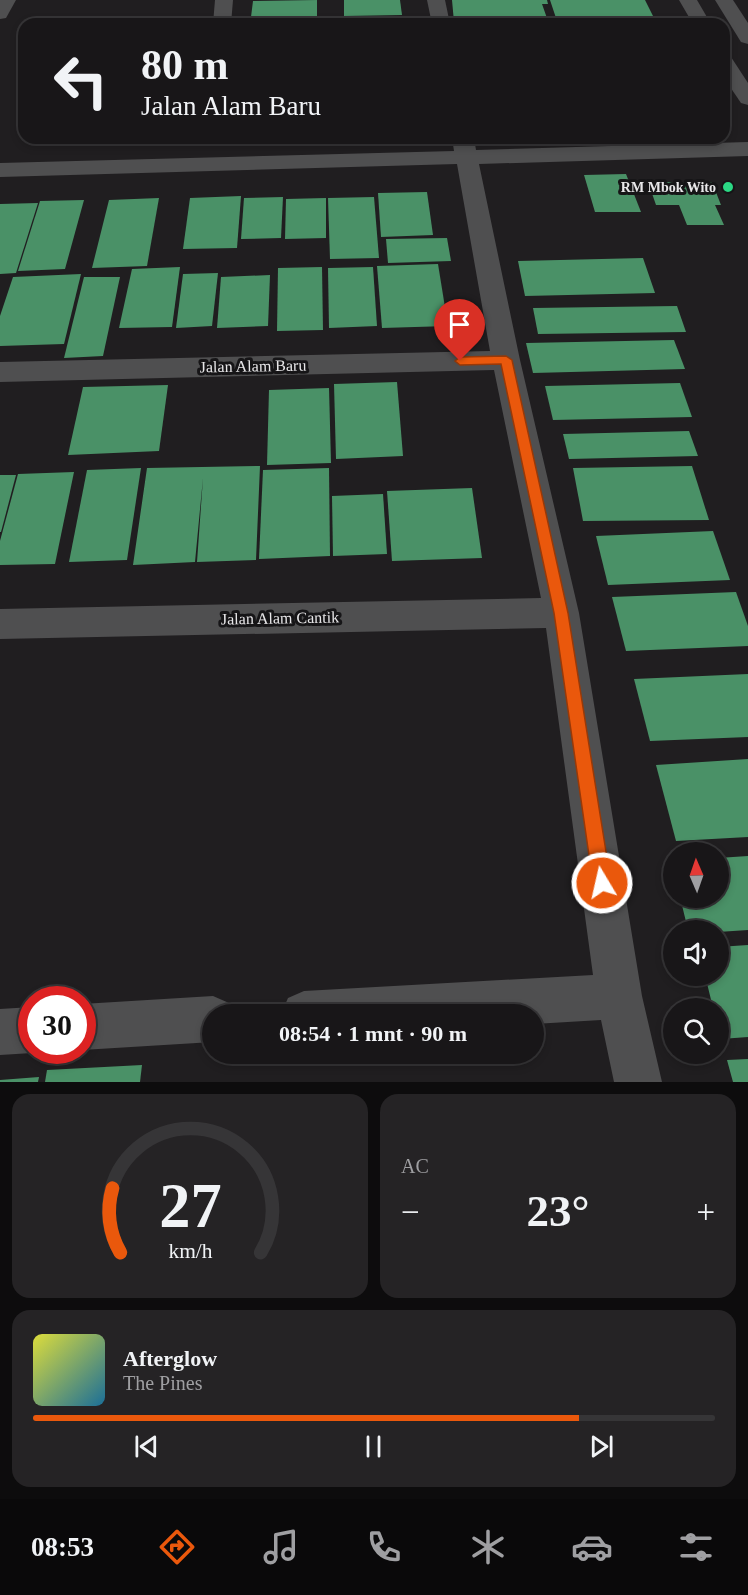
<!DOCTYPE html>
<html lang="id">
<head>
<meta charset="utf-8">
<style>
	body { margin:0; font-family:Georgia,serif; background:#252325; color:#f1f3f6; height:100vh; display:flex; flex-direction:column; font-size:22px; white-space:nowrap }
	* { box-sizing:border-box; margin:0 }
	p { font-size:20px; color:#9f9fa2 }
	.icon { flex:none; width:33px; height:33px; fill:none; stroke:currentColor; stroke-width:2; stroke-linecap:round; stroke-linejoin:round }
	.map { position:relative; height:1082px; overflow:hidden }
	.details { display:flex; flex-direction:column; gap:12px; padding:12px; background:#0d0c0d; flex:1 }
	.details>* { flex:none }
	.top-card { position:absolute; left:18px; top:18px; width:712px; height:126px; border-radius:18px; box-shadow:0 3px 9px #0003,0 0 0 2px #363537; background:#181618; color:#f1f3f6; overflow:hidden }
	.needle { width:39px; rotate:358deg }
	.fabs { position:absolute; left:663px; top:842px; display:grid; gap:12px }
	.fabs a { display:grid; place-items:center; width:66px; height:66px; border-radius:50%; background:#181618; box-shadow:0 3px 9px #0003,0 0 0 2px #363537; font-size:30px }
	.speed { position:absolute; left:18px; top:986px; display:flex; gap:12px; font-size:30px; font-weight:700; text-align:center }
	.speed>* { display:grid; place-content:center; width:78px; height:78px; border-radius:50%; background:#181618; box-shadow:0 3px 9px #0003,0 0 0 2px #363537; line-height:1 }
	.speed .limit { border:9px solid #d22; background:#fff; color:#111 }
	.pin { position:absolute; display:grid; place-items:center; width:51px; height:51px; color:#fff; margin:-62px -26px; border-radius:50% 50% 50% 0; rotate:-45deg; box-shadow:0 0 6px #0007 }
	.pin .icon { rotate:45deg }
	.me { position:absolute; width:66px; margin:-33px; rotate:351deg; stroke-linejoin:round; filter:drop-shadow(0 0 4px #0008) }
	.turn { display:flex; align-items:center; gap:21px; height:126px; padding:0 24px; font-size:27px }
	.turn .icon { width:78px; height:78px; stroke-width:2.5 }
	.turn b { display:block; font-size:42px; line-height:51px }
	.big { font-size:45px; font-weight:700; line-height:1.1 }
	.details .tile { flex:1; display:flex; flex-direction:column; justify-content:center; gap:9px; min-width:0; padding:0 21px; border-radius:18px; background:#252325 }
	.details .dial { align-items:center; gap:0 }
	.dial svg { height:156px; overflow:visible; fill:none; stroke:#363537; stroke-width:7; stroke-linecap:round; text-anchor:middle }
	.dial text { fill:#f1f3f6; stroke:none }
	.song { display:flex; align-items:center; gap:18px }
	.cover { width:72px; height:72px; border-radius:9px; background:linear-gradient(135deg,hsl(60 70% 55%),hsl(200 70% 35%)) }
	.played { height:6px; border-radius:3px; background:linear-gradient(90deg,#ea580c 80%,#363537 80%) }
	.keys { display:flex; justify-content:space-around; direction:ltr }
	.heat { display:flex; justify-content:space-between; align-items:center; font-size:33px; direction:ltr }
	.details .tiles { flex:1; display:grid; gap:12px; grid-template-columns:1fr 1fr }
	.tile:last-child { grid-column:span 2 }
	.trip { position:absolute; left:202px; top:1004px; width:342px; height:60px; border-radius:30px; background:#181618; box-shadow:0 3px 9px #0003,0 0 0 2px #363537; font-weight:700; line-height:60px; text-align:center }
	.tabs { display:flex; height:96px; justify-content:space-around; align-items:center; background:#0a090a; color:#9f9fa2 }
	.tabs .icon { width:42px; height:42px }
	.tabs .active { color:#ea580c }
	.tabs b { font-size:27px; color:#f1f3f6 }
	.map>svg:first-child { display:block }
	.building { fill:#4a9167 }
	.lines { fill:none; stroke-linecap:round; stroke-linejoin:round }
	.minor { fill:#4f4f50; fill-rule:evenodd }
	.route { fill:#ea580c; stroke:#983908; stroke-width:1.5 }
	.poi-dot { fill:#2bd884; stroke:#161517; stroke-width:2 }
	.labels { text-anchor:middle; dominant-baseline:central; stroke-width:6; stroke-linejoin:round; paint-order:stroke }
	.far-poi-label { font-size:14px; font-weight:bold; fill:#e8e7e9; stroke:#161517; text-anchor:end }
	.street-label { font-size:16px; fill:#e8e7e9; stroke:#161517 }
</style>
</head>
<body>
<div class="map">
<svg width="748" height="1082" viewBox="0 0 748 1082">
	<rect width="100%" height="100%" fill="#201e20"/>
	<g class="building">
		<path d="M 317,0 L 317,16 L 251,17 L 253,1 Z"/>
		<path d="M 344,0 L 400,0 L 402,15 L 344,16 Z"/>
		<path d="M 452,0 L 547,0 L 548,4 L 542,4 L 548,21 L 454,22 Z"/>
		<path d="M 550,0 L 645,0 L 657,24 L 558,24 Z"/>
		<path d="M 406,17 L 407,24 L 345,24 L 345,18 Z"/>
		<path d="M 319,18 L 319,24 L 249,24 L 250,19 Z"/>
		<path d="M 626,174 L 641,212 L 595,212 L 584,175 Z"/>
		<path d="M 648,182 L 712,182 L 721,205 L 715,205 L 724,225 L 687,225 L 679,205 L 656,205 Z"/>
		<path d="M 427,192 L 433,235 L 381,237 L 378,193 Z"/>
		<path d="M 241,196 L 237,248 L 183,249 L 190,198 Z"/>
		<path d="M 283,197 L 281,238 L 241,239 L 244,198 Z"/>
		<path d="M 374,197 L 379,258 L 330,259 L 328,198 Z"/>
		<path d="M 159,198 L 147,266 L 92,268 L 109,200 Z"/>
		<path d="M 326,198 L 326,238 L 285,239 L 286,199 Z"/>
		<path d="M 84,200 L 65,269 L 18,271 L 40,201 Z"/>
		<path d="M 38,203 L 16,273 L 0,274 L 0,204 Z"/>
		<path d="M 447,238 L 451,261 L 388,263 L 386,239 Z"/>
		<path d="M 643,258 L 655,293 L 525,296 L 518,261 Z"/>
		<path d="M 438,264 L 448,326 L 382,328 L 377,266 Z"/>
		<path d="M 180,267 L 172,327 L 119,328 L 132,269 Z"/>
		<path d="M 322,267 L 323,330 L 277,331 L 278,268 Z"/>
		<path d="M 373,267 L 377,326 L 329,328 L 328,268 Z"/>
		<path d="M 218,273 L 212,326 L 176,328 L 183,274 Z"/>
		<path d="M 81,274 L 64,344 L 0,346 L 0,316 L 13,277 Z"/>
		<path d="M 270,275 L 268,326 L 217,328 L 221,277 Z"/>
		<path d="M 84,277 L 120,277 L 103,356 L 64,358 Z"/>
		<path d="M 677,306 L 686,332 L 538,334 L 533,308 Z"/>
		<path d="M 674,340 L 685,369 L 533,373 L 526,343 Z"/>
		<path d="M 397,382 L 403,456 L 336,459 L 334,384 Z"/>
		<path d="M 680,383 L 692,417 L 553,420 L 545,386 Z"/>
		<path d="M 168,385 L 159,451 L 68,455 L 83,387 Z"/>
		<path d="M 329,388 L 331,463 L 267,465 L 269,390 Z"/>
		<path d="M 689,431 L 698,456 L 569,459 L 563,434 Z"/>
		<path d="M 260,466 L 256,560 L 197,562 L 203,478 L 195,562 L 133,565 L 147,468 Z"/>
		<path d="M 692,466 L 709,520 L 583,521 L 573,468 Z"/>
		<path d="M 141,468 L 127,560 L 69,562 L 87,470 Z"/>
		<path d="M 329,468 L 330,556 L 259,559 L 263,470 Z"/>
		<path d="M 74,472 L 55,564 L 0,565 L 0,541 L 18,474 Z"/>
		<path d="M 0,475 L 16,475 L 1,532 L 0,532 Z"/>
		<path d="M 472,488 L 482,558 L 392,561 L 387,491 Z"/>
		<path d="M 383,494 L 387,554 L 333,556 L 332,496 Z"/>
		<path d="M 713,531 L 730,580 L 608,585 L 596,536 Z"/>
		<path d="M 736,592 L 748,626 L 748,646 L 626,651 L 612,597 Z"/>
		<path d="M 748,674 L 748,737 L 650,741 L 634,679 Z"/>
		<path d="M 748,759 L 748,837 L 676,841 L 656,765 Z"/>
		<path d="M 748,856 L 748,930 L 718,932 L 718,930 L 688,930 L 680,897 L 718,897 L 718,858 Z"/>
		<path d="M 748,945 L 748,1037 L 721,1039 L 718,1008 L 713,1008 L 705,975 L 718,975 L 718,947 Z"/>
		<path d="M 748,1059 L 748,1082 L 733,1082 L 727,1060 Z"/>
		<path d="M 142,1065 L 140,1082 L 45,1082 L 47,1070 Z"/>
		<path d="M 39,1077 L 38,1082 L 0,1082 L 0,1080 Z"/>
	</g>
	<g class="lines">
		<g class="minor">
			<path d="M 0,0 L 16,0 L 6,18 L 0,19 Z"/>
			<path d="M 215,0 L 233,0 L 231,24 L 213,24 Z"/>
			<path d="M 427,0 L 445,0 L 450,24 L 432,24 Z"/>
			<path d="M 679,0 L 697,0 L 711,24 L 693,24 Z"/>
			<path d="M 715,0 L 733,0 L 748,23 L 748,44 L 741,42 Z"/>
			<path d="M 724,55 L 731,57 L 748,83 L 748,105 L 741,103 L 724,78 Z"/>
			<path d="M 452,138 L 474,138 L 476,150 L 748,142 L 748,156 L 479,164 L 520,360 L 579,613 L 642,996 L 662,1082 L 614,1082 L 601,1020 L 534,1024 L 534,1014 L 281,1014 L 288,998 L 304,991 L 593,975 L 546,628 L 0,639 L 0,609 L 541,598 L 494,370 L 0,382 L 0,362 L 490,351 L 457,164 L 0,177 L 0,163 L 454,151 Z"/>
			<path d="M 213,996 L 229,1003 L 234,1014 L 213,1014 L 213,1042 L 82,1050 L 81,1050 L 82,1004 Z"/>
			<path d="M 32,1007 L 32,1050 L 40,1050 L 32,1053 L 0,1055 L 0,1009 Z"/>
		</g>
	</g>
	<path class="route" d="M 506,356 L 512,360 L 568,613 L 611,883 L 608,889 L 602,892 L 596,889 L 593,883 L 554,613 L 501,364 L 460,365 L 455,361 L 460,357 Z"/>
	<circle class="poi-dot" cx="728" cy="187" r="6"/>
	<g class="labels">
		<g class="far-poi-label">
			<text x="716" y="187">RM Mbok Wito</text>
		</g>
		<g class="street-label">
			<text transform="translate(253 366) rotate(-1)">Jalan Alam Baru</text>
			<text transform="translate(280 618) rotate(-1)">Jalan Alam Cantik</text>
		</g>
	</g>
</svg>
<div class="fabs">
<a><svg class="needle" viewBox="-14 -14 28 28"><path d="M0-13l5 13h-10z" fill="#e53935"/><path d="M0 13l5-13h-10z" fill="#9f9fa2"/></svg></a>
<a><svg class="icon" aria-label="sound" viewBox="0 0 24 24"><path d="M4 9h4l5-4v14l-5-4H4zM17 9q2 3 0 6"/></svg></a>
<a><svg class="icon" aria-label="search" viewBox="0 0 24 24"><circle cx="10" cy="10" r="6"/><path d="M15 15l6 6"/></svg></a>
</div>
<div class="speed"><div class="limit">30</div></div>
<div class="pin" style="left:460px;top:361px;background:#d93025"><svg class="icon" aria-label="arrive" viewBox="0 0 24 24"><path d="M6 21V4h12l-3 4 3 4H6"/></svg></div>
<svg class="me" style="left:602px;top:883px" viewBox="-20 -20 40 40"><circle r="17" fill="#ea580c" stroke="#fff" stroke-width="3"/><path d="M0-11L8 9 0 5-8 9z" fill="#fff"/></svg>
<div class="trip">08:54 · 1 mnt · 90 m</div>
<div class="top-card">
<div class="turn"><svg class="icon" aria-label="left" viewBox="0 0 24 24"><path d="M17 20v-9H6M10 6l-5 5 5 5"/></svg><div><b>80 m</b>Jalan Alam Baru</div></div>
</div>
</div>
<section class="details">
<div class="tiles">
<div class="tile dial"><svg viewBox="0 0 100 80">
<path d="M14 69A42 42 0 1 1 86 69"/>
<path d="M14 69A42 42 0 0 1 10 36" stroke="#ea580c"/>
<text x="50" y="56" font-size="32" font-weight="700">27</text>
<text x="50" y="72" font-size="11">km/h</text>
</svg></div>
<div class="tile"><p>AC</p>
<div class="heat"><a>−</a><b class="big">23°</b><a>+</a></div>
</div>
<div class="tile">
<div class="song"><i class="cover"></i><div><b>Afterglow</b><p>The Pines</p></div></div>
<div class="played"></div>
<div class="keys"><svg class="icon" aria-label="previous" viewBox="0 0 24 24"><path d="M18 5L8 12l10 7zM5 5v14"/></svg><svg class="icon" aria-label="pause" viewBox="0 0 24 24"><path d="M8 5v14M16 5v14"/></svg><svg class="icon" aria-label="next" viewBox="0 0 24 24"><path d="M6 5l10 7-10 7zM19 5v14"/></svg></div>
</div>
</div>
</section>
<nav class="tabs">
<b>08:53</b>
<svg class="icon active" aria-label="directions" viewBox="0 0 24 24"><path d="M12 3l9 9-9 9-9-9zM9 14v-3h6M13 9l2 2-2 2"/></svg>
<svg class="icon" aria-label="music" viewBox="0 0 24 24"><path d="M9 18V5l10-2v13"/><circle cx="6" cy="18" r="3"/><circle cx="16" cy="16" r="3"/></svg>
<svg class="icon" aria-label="phone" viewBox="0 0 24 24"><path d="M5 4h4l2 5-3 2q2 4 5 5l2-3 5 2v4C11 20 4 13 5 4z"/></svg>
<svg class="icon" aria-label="climate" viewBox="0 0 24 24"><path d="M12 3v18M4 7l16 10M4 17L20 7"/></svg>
<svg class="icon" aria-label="car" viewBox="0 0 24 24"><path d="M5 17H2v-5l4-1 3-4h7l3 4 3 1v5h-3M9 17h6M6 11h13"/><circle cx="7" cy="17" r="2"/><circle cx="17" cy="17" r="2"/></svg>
<svg class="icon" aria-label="filters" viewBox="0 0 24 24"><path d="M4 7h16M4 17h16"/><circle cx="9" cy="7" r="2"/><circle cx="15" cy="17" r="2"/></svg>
</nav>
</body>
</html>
